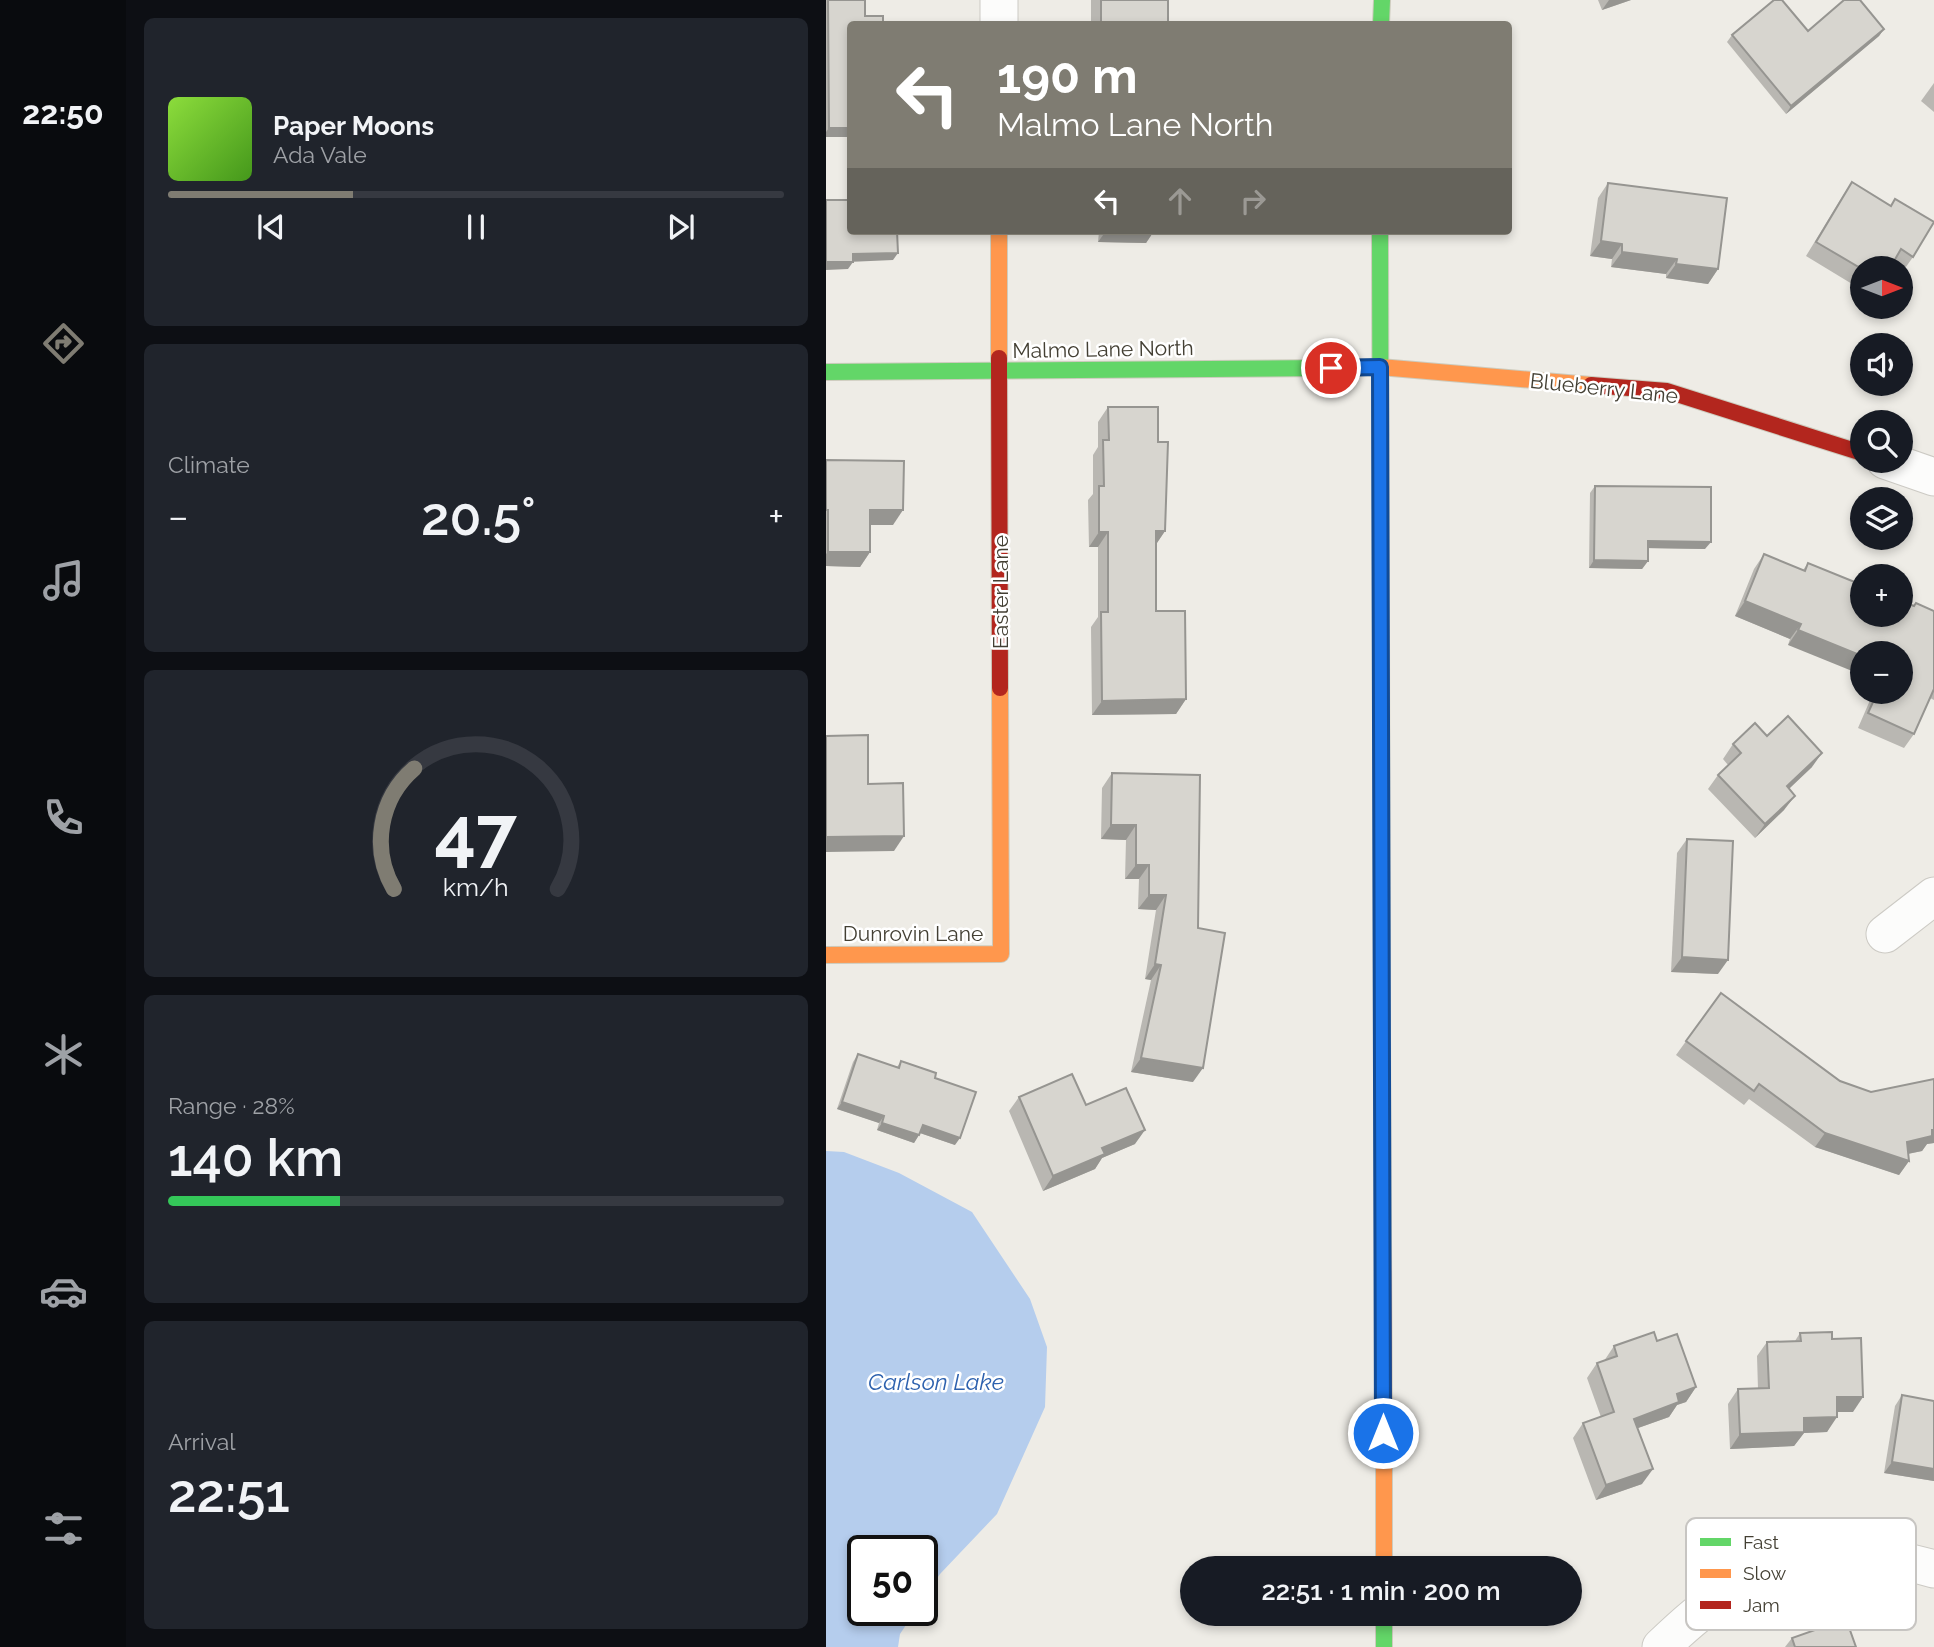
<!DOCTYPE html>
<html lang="en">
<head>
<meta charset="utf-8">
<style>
	body { margin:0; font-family:Raleway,sans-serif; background:#20242c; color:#f1f3f6; height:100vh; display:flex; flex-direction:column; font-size:26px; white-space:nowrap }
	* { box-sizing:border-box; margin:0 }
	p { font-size:23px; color:#9ea1a6 }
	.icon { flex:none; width:38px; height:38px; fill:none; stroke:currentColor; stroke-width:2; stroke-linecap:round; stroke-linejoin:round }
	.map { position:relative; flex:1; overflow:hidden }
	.side { display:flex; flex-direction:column; gap:18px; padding:18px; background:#0d0f14; width:700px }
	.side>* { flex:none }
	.banner { position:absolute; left:21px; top:21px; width:665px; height:214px; border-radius:7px; box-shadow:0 4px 10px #0003; background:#7f7c72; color:#fff; overflow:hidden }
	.needle { width:46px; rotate:90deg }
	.buttons { position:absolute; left:1024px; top:256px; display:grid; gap:14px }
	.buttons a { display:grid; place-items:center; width:63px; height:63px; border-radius:50%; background:#171b24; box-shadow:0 4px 10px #0003; font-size:35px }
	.speed { position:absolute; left:21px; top:1535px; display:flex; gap:14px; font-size:35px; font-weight:700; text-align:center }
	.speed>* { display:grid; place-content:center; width:91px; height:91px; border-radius:50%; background:#171b24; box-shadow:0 4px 10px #0003; line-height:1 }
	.speed .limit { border:4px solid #111; border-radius:10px; background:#fff; color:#111 }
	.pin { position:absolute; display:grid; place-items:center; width:60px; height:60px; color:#fff; margin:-30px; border:4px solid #fff; border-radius:50%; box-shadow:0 2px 7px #0007 }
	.me { position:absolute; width:77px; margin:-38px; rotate:0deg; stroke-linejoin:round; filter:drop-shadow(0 0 5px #0008) }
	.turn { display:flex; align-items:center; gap:24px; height:147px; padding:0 35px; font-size:32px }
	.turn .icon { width:91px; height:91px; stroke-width:2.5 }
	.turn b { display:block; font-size:49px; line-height:60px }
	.lanes { display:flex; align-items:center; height:66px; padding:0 35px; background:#0003; justify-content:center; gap:35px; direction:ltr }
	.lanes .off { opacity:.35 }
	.big { font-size:52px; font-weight:600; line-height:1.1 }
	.side .widget { flex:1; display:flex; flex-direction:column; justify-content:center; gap:10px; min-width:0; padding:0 24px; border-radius:10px; background:#20242c }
	.side .dial { align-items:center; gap:0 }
	.dial svg { height:182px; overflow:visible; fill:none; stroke:#363941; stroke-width:7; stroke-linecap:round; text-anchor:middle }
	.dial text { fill:#f1f3f6; stroke:none }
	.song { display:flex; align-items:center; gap:21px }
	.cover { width:84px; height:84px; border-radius:10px; background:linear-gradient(135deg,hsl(90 70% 55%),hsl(100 70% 35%)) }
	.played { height:7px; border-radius:4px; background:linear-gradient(90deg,#7f7c72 30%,#363941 30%) }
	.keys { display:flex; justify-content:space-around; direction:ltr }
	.heat { display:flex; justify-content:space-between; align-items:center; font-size:38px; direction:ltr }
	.charge { height:10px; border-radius:5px; background:linear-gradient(90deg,#34c759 28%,#363941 0) }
	.trip { position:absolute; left:354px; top:1556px; width:402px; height:70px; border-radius:35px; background:#171b24; box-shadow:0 4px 10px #0003; font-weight:600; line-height:70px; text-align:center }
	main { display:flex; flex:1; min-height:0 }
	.tab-bar { display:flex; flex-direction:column; width:126px; justify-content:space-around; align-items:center; background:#090b0e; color:#9ea1a6 }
	.tab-bar .icon { width:49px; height:49px }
	.tab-bar .active { color:#7f7c72 }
	.tab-bar b { font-size:32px; color:#f1f3f6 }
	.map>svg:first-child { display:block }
	.water { fill:#b5cded }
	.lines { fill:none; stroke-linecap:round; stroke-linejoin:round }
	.street-casing { stroke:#cccac4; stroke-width:39 }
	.fast-casing { stroke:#cdcbbd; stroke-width:18 }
	.slow-casing { stroke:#cdcbbd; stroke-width:18 }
	.jam-casing { stroke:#cdcbbd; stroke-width:18 }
	.street { stroke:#fcfcfb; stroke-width:37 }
	.fast { stroke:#63d668; stroke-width:16 }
	.slow { stroke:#ff974d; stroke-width:16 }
	.jam { stroke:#b3261e; stroke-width:16 }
	.wall { fill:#b9b7b2 }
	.shaded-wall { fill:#969591 }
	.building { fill:#d7d5cf; stroke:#969591; stroke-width:2 }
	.route-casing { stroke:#114b97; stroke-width:18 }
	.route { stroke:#1a73e8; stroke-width:12 }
	.labels { text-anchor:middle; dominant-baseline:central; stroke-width:5; stroke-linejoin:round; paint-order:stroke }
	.street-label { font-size:21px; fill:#433f33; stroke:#fff }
	.water-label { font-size:23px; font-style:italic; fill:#2d61ae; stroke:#fff }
	.key { fill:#fff; stroke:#c7c5c2; stroke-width:2 }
	.key-label { font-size:19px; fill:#433f33 }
</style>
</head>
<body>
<main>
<nav class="tab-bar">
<b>22:50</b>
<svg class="icon active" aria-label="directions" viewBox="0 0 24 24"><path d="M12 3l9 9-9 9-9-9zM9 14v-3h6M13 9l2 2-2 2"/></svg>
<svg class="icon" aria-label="music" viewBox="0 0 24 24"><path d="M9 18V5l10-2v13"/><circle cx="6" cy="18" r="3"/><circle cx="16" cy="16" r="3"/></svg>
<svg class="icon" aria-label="phone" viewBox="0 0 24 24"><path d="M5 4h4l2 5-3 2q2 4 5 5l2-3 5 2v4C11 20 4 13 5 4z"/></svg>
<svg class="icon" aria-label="climate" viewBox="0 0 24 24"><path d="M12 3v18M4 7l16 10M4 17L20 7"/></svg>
<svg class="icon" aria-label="car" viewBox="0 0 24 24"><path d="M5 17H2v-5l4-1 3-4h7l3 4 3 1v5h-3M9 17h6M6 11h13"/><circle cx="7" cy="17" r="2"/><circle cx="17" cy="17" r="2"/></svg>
<svg class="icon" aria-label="filters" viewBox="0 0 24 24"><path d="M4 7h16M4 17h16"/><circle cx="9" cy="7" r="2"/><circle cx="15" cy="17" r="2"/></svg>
</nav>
<section class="side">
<div class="widget">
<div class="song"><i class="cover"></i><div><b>Paper Moons</b><p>Ada Vale</p></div></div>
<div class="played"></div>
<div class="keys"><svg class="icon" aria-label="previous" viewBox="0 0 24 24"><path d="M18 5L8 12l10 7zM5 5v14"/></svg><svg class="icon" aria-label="pause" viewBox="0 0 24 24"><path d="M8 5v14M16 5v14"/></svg><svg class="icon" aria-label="next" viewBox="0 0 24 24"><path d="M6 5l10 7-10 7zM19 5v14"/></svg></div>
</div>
<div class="widget"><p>Climate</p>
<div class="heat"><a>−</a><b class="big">20.5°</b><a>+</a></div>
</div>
<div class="widget dial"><svg viewBox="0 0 100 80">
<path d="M14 69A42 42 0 1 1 86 69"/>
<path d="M14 69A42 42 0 0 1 23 16" stroke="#7f7c72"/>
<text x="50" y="56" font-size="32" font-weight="700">47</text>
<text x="50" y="72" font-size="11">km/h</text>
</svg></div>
<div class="widget"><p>Range · 28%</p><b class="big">140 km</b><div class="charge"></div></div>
<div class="widget"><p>Arrival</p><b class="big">22:51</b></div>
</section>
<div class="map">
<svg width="1108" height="1647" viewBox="0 0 1108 1647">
	<rect width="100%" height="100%" fill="#eeece6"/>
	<path class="water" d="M 0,1151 L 18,1152 L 73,1173 L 146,1212 L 204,1299 L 221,1347 L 219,1407 L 171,1514 L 114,1574 L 96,1600 L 96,1550 L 37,1550 L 37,1610 L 90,1610 L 74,1634 L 72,1647 L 0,1647 Z"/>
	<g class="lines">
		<defs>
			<g id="street">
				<path d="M 173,0 L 173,24"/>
				<path d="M 1059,460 L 1108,477"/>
				<path d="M 1059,934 L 1108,896"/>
				<path d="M 835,1647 C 857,1626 880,1605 906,1590 C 967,1556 1042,1549 1108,1569"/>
			</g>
			<g id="fast">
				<path d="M 555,24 L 556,0"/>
				<path d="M 554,231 L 555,638"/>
				<path d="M 0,372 L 498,368"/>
				<path d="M 558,1614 L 558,1647"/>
			</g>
			<g id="slow">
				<path d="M 173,231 L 173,358"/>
				<path d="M 498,368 L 554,367 L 765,385"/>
				<path d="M 555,638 L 556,1038"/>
				<path d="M 0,955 L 175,954 L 174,688"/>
				<path d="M 558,1439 L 558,1568"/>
			</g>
			<g id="jam">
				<path d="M 173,358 L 174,688"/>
				<path d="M 765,385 L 841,391 L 1036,453"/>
				<path d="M 556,1038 L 558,1439"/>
			</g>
		</defs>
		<use href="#street" class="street-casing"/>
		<use href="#fast" class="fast-casing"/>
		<use href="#slow" class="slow-casing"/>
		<use href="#jam" class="jam-casing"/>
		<use href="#street" class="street"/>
		<use href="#fast" class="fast"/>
		<use href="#slow" class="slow"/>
		<use href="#jam" class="jam"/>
	</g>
	<g class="wall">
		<path d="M 0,0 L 39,0 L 24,137 L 0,137 Z"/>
		<path d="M 265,0 L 342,0 L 342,22 L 340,24 L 265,24 Z"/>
		<path d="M 772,0 L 805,0 L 776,10 Z"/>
		<path d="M 1058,29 L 1053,36 L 960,114 L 901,42 L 906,35 L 982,31 Z"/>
		<path d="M 1108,83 L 1108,112 L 1095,101 Z"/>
		<path d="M 1026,182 L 1087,257 L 1077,271 L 1074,270 L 1074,268 L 1071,268 L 1066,265 L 1036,268 L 1036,290 L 980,256 L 1016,197 Z"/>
		<path d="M 782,183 L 892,269 L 882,284 L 840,278 L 840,274 L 785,267 L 786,259 L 764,256 L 772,198 Z"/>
		<path d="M 273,231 L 328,231 L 320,243 L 272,242 Z"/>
		<path d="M 282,407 L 332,442 L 339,531 L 330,544 L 330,611 L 360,699 L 350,714 L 266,715 L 265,627 L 272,617 L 272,547 L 263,547 L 262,500 L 267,494 L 267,455 L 272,447 L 272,422 Z"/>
		<path d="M 0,460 L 67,525 L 44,525 L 44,552 L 34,567 L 0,566 Z"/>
		<path d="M 769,486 L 879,549 L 822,548 L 822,561 L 816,569 L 763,568 L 764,493 Z"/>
		<path d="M 938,554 L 977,570 L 982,563 L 1088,606 L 1090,603 L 1108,611 L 1108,700 L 1104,698 L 1088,734 L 1078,748 L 1032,728 L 1048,691 L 1074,691 L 1074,653 L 962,645 L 964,639 L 909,616 L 928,569 Z"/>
		<path d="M 941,736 L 986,767 L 963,789 L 958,810 L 929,838 L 882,789 L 892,775 L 902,765 L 897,759 L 907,744 Z"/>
		<path d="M 286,773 L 374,775 L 367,1082 L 305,1072 L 325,980 L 319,979 L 330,910 L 312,909 L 313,879 L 299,879 L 300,840 L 275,839 L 276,788 Z"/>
		<path d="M 861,839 L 892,974 L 845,972 L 851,853 Z"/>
		<path d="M 895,993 L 1014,1081 L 1045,1092 L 1108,1079 L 1108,1143 L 1101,1144 L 1096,1151 L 1082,1154 L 1083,1161 L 1073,1175 L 989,1147 L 923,1099 L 918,1105 L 850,1055 Z"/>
		<path d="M 32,1054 L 71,1067 L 75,1061 L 109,1078 L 129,1145 L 94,1133 L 88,1143 L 51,1130 L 53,1123 L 11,1109 L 27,1062 Z"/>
		<path d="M 193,1097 L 260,1105 L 309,1144 L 276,1158 L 269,1169 L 217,1191 L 183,1111 Z"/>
		<path d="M 974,1333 L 1006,1339 L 1027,1412 L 1011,1412 L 1001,1432 L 978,1433 L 968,1446 L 904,1449 L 902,1404 L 912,1389 L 932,1389 L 931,1356 L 941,1342 L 969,1341 Z"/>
		<path d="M 831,1341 L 870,1387 L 860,1402 L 851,1405 L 843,1417 L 812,1428 L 816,1484 L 770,1500 L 747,1438 L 757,1423 L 775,1417 L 761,1378 L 771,1363 L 778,1361 L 788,1346 Z"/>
		<path d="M 1076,1395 L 1108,1401 L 1108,1481 L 1058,1473 L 1069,1406 Z"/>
		<path d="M 966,1638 L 1030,1647 L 959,1647 Z"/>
	</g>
	<g class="shaded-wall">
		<path d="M 783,0 L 805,0 L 776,10 Z"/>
		<path d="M 1058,29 L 1053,36 L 960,114 L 965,106 Z"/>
		<path d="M 3,128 L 24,128 L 24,137 L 0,137 L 0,132 Z"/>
		<path d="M 280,231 L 328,231 L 320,243 L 272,242 Z"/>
		<path d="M 775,241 L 796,244 L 786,259 L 764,256 Z"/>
		<path d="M 796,252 L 851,259 L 840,274 L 785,267 Z"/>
		<path d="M 72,253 L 67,260 L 22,262 L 27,254 Z"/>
		<path d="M 0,262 L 27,262 L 22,269 L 0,270 Z"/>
		<path d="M 850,264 L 892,269 L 882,284 L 840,278 Z"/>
		<path d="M 44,510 L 77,510 L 67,525 L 34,525 Z"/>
		<path d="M 330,531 L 339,531 L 329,546 Z"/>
		<path d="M 273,532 L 282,532 L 272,547 L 263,547 Z"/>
		<path d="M 822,541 L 885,542 L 879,549 L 817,548 Z"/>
		<path d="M 2,552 L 44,552 L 34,567 L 0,566 L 0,554 Z"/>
		<path d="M 768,560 L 822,561 L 816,569 L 763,568 Z"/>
		<path d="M 919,601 L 975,624 L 964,639 L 909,616 Z"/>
		<path d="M 972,630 L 1036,656 L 1036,675 L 962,645 Z"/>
		<path d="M 360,699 L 350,714 L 266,715 L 276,701 Z"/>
		<path d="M 996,753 L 986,767 L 950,801 L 961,786 Z"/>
		<path d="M 969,796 L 958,810 L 929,838 L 939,824 Z"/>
		<path d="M 285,825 L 310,825 L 300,840 L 275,839 Z"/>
		<path d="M 78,836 L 68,851 L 0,852 L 0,837 Z"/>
		<path d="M 310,865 L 323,865 L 313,879 L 299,879 Z"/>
		<path d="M 323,895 L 340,895 L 330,910 L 312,909 Z"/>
		<path d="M 856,957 L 902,960 L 892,974 L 845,972 Z"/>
		<path d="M 329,964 L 335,965 L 325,980 L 319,979 Z"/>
		<path d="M 315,1058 L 377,1068 L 367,1082 L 305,1072 Z"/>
		<path d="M 16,1102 L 58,1116 L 53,1123 L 11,1109 Z"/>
		<path d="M 56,1123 L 93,1135 L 88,1143 L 51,1130 Z"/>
		<path d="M 97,1125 L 134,1138 L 129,1145 L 91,1132 Z"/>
		<path d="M 319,1130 L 309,1144 L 276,1158 L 269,1169 L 217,1191 L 227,1176 L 276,1148 Z"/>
		<path d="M 1106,1130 L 1108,1130 L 1108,1143 L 1101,1144 L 1096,1151 L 1071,1156 L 1081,1142 Z"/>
		<path d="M 999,1133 L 1083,1161 L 1073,1175 L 989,1147 Z"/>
		<path d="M 870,1387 L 860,1402 L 851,1405 L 843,1417 L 798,1433 L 808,1419 L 851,1394 Z"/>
		<path d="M 1011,1397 L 1037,1397 L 1027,1412 L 1000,1412 Z"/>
		<path d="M 1011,1417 L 1001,1432 L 978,1433 L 968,1446 L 904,1449 L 914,1434 L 978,1418 Z"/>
		<path d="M 1066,1462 L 1108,1469 L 1108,1481 L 1058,1473 Z"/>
		<path d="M 827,1469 L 816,1484 L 770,1500 L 780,1485 Z"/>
	</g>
	<g class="building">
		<path d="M 2,0 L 39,0 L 39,16 L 57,16 L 57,24 L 24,24 L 24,128 L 3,128 Z"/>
		<path d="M 275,0 L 342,0 L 342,22 L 332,22 L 332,24 L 275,24 Z"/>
		<path d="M 948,0 L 956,0 L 982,31 L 1018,0 L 1034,0 L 1058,29 L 965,106 L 906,35 Z"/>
		<path d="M 1026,182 L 1065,206 L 1069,199 L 1108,222 L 1087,257 L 1075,249 L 1064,268 L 1036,268 L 1036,269 L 990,242 Z"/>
		<path d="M 782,183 L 901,198 L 892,269 L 850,264 L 851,259 L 796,252 L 796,244 L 775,241 Z"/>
		<path d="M 0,200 L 24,200 L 24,231 L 71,231 L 72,253 L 27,254 L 27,262 L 0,262 Z"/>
		<path d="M 282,407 L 332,407 L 332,442 L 342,442 L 339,531 L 330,531 L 330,611 L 359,611 L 360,699 L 276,701 L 275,612 L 282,612 L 282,532 L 273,532 L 273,486 L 278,486 L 277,440 L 283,440 Z"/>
		<path d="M 0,460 L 78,461 L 77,510 L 44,510 L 44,552 L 2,552 L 2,510 L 0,510 Z"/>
		<path d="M 769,486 L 885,487 L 885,542 L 822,541 L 822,561 L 768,560 Z"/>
		<path d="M 938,554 L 979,571 L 982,563 L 1036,585 L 1036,614 L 1074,614 L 1074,601 L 1088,606 L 1090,603 L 1108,611 L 1108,689 L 1088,734 L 1042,713 L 1052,691 L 1074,691 L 1074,653 L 1036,653 L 1036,656 L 972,630 L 975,624 L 919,601 Z"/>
		<path d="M 962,716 L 996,753 L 961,786 L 969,796 L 939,824 L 892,775 L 915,753 L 907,744 L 929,723 L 941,736 Z"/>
		<path d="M 42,735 L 42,784 L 77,783 L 78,836 L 0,837 L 0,736 Z"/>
		<path d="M 286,773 L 374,775 L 372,928 L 399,933 L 377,1068 L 315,1058 L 335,965 L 329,964 L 340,895 L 323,895 L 323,865 L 310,865 L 310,825 L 285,825 Z"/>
		<path d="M 861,839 L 907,841 L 902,960 L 856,957 Z"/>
		<path d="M 895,993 L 1014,1081 L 1045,1092 L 1108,1079 L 1108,1130 L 1106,1130 L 1106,1136 L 1081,1142 L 1083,1161 L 999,1133 L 933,1084 L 928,1091 L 860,1041 Z"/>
		<path d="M 32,1054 L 73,1068 L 75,1061 L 110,1073 L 109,1078 L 150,1092 L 134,1138 L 97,1125 L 93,1135 L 56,1123 L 58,1116 L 16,1102 Z"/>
		<path d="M 246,1074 L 260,1105 L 300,1088 L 319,1130 L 276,1148 L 279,1154 L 227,1176 L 193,1097 Z"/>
		<path d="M 828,1332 L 831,1341 L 851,1334 L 870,1387 L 851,1394 L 853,1402 L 808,1419 L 827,1469 L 780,1485 L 757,1423 L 788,1412 L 771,1363 L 791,1356 L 788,1346 Z"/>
		<path d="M 1006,1332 L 1006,1339 L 1035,1338 L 1037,1397 L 1011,1397 L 1011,1417 L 978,1418 L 978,1432 L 914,1434 L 912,1389 L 943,1388 L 941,1342 L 975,1341 L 974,1333 Z"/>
		<path d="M 1076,1395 L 1108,1401 L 1108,1469 L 1066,1462 Z"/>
		<path d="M 1020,1619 L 1030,1647 L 969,1647 L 966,1638 Z"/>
	</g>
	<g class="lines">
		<defs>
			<path id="route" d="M 505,368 L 554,367 L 557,1433"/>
		</defs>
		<use href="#route" class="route-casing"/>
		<use href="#route" class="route"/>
	</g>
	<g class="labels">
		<g class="street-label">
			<text transform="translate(277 349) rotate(-1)">Malmo Lane North</text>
			<text transform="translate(778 388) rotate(6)">Blueberry Lane</text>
			<text transform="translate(174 592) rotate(-90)">Easter Lane</text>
			<text x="87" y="933">Dunrovin Lane</text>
		</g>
		<g class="water-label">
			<text x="110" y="1381">Carlson Lake</text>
		</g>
	</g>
	<rect x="860" y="1518" width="230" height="112" rx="10" class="key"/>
	<rect x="874" y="1538" width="31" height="8" fill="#63d668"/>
	<rect x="874" y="1569" width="31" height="9" fill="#ff974d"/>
	<rect x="874" y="1601" width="31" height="8" fill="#b3261e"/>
	<g class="key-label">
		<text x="917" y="1549">Fast</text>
		<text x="917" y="1580">Slow</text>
		<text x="917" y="1612">Jam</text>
	</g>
</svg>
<div class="buttons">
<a><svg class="needle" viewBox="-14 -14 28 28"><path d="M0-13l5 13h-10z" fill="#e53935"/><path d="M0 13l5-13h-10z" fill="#9ea1a6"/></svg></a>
<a><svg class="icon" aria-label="sound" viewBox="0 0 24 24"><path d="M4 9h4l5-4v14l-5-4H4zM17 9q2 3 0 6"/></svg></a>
<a><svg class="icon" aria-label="search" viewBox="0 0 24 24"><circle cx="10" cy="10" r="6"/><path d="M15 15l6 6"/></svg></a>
<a><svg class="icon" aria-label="layers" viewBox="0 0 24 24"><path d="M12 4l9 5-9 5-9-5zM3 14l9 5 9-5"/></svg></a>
<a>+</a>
<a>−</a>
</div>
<div class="speed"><div class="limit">50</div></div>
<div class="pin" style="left:505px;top:368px;background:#d93025"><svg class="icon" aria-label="arrive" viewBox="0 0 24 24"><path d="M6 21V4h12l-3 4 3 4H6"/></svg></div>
<svg class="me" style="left:557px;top:1433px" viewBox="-20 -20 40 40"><circle r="17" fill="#1a73e8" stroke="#fff" stroke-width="3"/><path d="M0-11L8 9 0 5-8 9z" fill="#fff"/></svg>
<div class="trip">22:51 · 1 min · 200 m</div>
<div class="banner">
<div class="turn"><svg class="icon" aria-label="left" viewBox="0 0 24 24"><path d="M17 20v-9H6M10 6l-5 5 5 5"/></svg><div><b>190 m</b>Malmo Lane North</div></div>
<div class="lanes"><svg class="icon" aria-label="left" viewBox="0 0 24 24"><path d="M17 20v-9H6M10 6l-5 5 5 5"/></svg><svg class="icon off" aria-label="ahead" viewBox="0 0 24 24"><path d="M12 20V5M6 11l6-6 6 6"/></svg><svg class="icon off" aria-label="right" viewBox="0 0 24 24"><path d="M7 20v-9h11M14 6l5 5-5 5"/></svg></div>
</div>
</div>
</main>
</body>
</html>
